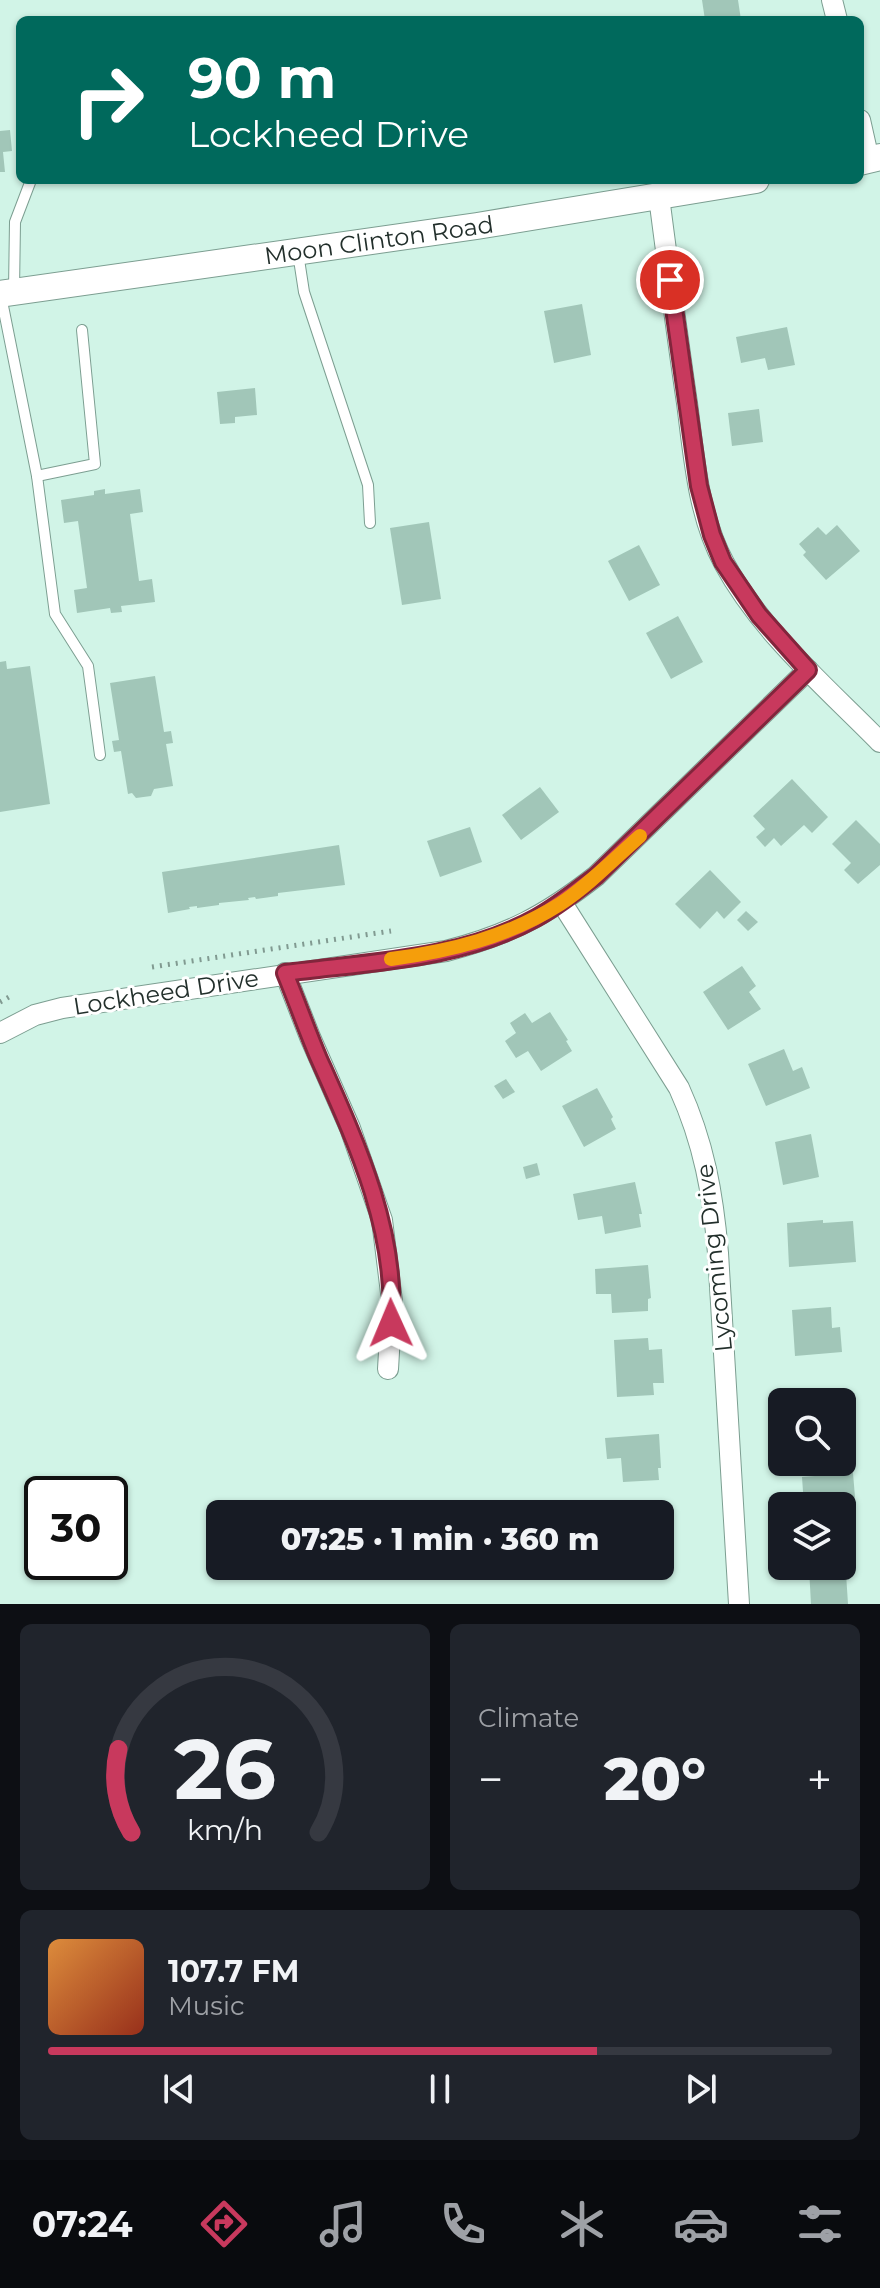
<!DOCTYPE html>
<html lang="en">
<head>
<meta charset="utf-8">
<style>
	body { margin:0; font-family:Montserrat,sans-serif; background:#20242c; color:#f1f3f6; height:100vh; display:flex; flex-direction:column; font-size:30px; white-space:nowrap }
	* { box-sizing:border-box; margin:0 }
	p { font-size:26px; color:#9ea1a6 }
	.icon { flex:none; width:44px; height:44px; fill:none; stroke:currentColor; stroke-width:2; stroke-linecap:round; stroke-linejoin:round }
	.map { position:relative; height:1604px; overflow:hidden }
	.details { display:flex; flex-direction:column; gap:20px; padding:20px; background:#0d0f14; flex:1 }
	.details>* { flex:none }
	.banner { position:absolute; left:16px; top:16px; width:848px; height:168px; border-radius:12px; box-shadow:0 2px 6px #0004; background:#00695c; color:#fff; overflow:hidden }
	.tools { position:absolute; left:768px; top:1388px; display:grid; gap:16px }
	.tools a { display:grid; place-items:center; width:88px; height:88px; border-radius:12px; background:#171b24; box-shadow:0 2px 6px #0004; font-size:40px }
	.speed { position:absolute; left:24px; top:1476px; display:flex; gap:16px; font-size:40px; font-weight:700; text-align:center }
	.speed>* { display:grid; place-content:center; width:104px; height:104px; border-radius:50%; background:#171b24; box-shadow:0 2px 6px #0004; line-height:1 }
	.speed .limit { border:4px solid #111; border-radius:12px; background:#fff; color:#111 }
	.pin { position:absolute; display:grid; place-items:center; width:68px; height:68px; color:#fff; margin:-34px; border:4px solid #fff; border-radius:50%; box-shadow:0 2px 8px #0007 }
	.me { position:absolute; width:88px; margin:-44px; rotate:359deg; stroke-linejoin:round; filter:drop-shadow(0 0 6px #0008) }
	.turn { display:flex; align-items:center; gap:28px; height:168px; padding:0 40px; font-size:36px }
	.turn .icon { width:104px; height:104px; stroke-width:2.5 }
	.turn b { display:block; font-size:56px; line-height:68px }
	.big { font-size:60px; font-weight:800; line-height:1.1 }
	.details .tile { flex:1; display:flex; flex-direction:column; justify-content:center; gap:12px; min-width:0; padding:0 28px; border-radius:12px; background:#20242c }
	.details .dial { align-items:center; gap:0 }
	.dial svg { height:208px; overflow:visible; fill:none; stroke:#363941; stroke-width:7; stroke-linecap:round; text-anchor:middle }
	.dial text { fill:#f1f3f6; stroke:none }
	.song { display:flex; align-items:center; gap:24px }
	.cover { width:96px; height:96px; border-radius:12px; background:linear-gradient(135deg,hsl(30 70% 55%),hsl(10 70% 35%)) }
	.played { height:8px; border-radius:4px; background:linear-gradient(90deg,#c8395d 70%,#363941 70%) }
	.keys { display:flex; justify-content:space-around; direction:ltr }
	.heat { display:flex; justify-content:space-between; align-items:center; font-size:44px; direction:ltr }
	.details .tiles { flex:1; display:grid; gap:20px; grid-template-columns:1fr 1fr }
	.tile:last-child { grid-column:span 2 }
	.trip { position:absolute; left:206px; top:1500px; width:468px; height:80px; border-radius:12px; background:#171b24; box-shadow:0 2px 6px #0004; font-weight:800; line-height:80px; text-align:center }
	.menu { display:flex; height:128px; justify-content:space-around; align-items:center; background:#090b0e; color:#9ea1a6 }
	.menu .icon { width:56px; height:56px }
	.menu .current { color:#c8395d }
	.menu b { font-size:36px; color:#f1f3f6 }
	.map>svg:first-child { display:block }
	.building { fill:#a1c6b8 }
	.lines { fill:none; stroke-linecap:round; stroke-linejoin:round }
	.service-casing { stroke:#7c9e91; stroke-width:12 }
	.minor-casing { stroke:#7c9e91; stroke-width:22 }
	.tertiary-casing { stroke:#7c9e91; stroke-width:28 }
	.path { stroke:#819a91; stroke-width:5; stroke-dasharray:2 6; stroke-linecap:butt }
	.service { stroke:#fff; stroke-width:10 }
	.minor { stroke:#fff; stroke-width:20 }
	.tertiary { stroke:#fff; stroke-width:26 }
	.route-casing { stroke:#82253c; stroke-width:20 }
	.route { stroke:#c8395d; stroke-width:14 }
	.slow { stroke:#f59e0b; stroke-width:14 }
	.labels { text-anchor:middle; dominant-baseline:central; stroke-width:6; stroke-linejoin:round; paint-order:stroke }
	.street-label { font-size:24px; fill:#222f2b; stroke:#fff }
</style>
</head>
<body>
<div class="map">
<svg width="880" height="1604" viewBox="0 0 880 1604">
	<rect width="100%" height="100%" fill="#d1f4e7"/>
	<g class="building">
		<path d="M 702,0 L 738,0 L 741,20 L 705,20 Z"/>
		<path d="M 10,130 L 12,151 L 3,152 L 5,172 L 0,172 L 0,131 Z"/>
		<path d="M 582,304 L 591,355 L 554,363 L 544,311 Z"/>
		<path d="M 787,327 L 795,365 L 768,370 L 765,358 L 741,363 L 736,337 Z"/>
		<path d="M 255,388 L 257,415 L 235,417 L 235,423 L 220,424 L 217,392 Z"/>
		<path d="M 759,409 L 763,442 L 732,446 L 728,413 Z"/>
		<path d="M 105,489 L 105,494 L 140,489 L 143,512 L 130,514 L 139,581 L 152,579 L 155,602 L 121,606 L 122,612 L 111,613 L 110,608 L 77,613 L 74,590 L 87,588 L 78,521 L 64,523 L 61,500 L 94,495 L 94,491 Z"/>
		<path d="M 429,522 L 441,599 L 402,605 L 390,528 Z"/>
		<path d="M 837,525 L 860,551 L 826,580 L 803,555 L 806,552 L 799,544 L 818,527 L 826,535 Z"/>
		<path d="M 639,545 L 660,585 L 629,601 L 608,561 Z"/>
		<path d="M 678,616 L 703,662 L 671,679 L 646,633 Z"/>
		<path d="M 6,661 L 7,669 L 30,666 L 50,804 L 0,812 L 0,662 Z"/>
		<path d="M 155,676 L 164,732 L 171,731 L 173,743 L 166,744 L 173,786 L 154,789 L 151,796 L 136,798 L 132,793 L 128,794 L 121,751 L 114,752 L 112,741 L 119,740 L 110,683 Z"/>
		<path d="M 792,779 L 828,817 L 812,833 L 804,825 L 781,846 L 774,838 L 765,847 L 756,837 L 765,829 L 753,816 Z"/>
		<path d="M 540,787 L 559,812 L 521,840 L 502,815 Z"/>
		<path d="M 856,820 L 880,844 L 880,865 L 858,884 L 844,870 L 851,863 L 832,844 Z"/>
		<path d="M 470,827 L 482,862 L 440,877 L 427,841 Z"/>
		<path d="M 339,845 L 345,885 L 278,893 L 278,896 L 256,899 L 255,897 L 248,898 L 249,900 L 219,903 L 219,905 L 197,908 L 197,906 L 189,907 L 190,909 L 168,913 L 162,872 Z"/>
		<path d="M 710,870 L 741,902 L 724,919 L 717,911 L 700,929 L 675,904 Z"/>
		<path d="M 746,911 L 758,922 L 748,931 L 737,920 Z"/>
		<path d="M 742,966 L 756,986 L 749,992 L 761,1009 L 728,1030 L 703,992 Z"/>
		<path d="M 550,1012 L 568,1040 L 566,1041 L 572,1051 L 541,1071 L 528,1051 L 516,1058 L 505,1041 L 516,1033 L 510,1023 L 525,1013 L 532,1023 Z"/>
		<path d="M 784,1049 L 793,1071 L 802,1067 L 810,1088 L 766,1106 L 748,1064 Z"/>
		<path d="M 506,1079 L 515,1092 L 503,1099 L 494,1086 Z"/>
		<path d="M 597,1088 L 613,1117 L 611,1119 L 616,1129 L 584,1147 L 562,1106 Z"/>
		<path d="M 811,1134 L 819,1177 L 783,1185 L 775,1142 Z"/>
		<path d="M 537,1163 L 540,1175 L 526,1179 L 523,1167 Z"/>
		<path d="M 635,1182 L 642,1214 L 639,1214 L 641,1227 L 605,1234 L 602,1216 L 578,1220 L 573,1194 Z"/>
		<path d="M 823,1220 L 823,1223 L 853,1221 L 856,1262 L 789,1267 L 787,1223 Z"/>
		<path d="M 648,1265 L 651,1298 L 648,1299 L 648,1311 L 612,1313 L 611,1294 L 596,1294 L 595,1269 Z"/>
		<path d="M 831,1307 L 832,1328 L 840,1327 L 842,1352 L 795,1356 L 792,1310 Z"/>
		<path d="M 648,1338 L 649,1350 L 662,1349 L 664,1383 L 653,1383 L 654,1395 L 617,1397 L 614,1340 Z"/>
		<path d="M 832,1390 L 833,1402 L 797,1402 L 797,1392 Z"/>
		<path d="M 659,1434 L 661,1468 L 658,1468 L 659,1480 L 623,1482 L 621,1458 L 607,1459 L 605,1438 Z"/>
		<path d="M 853,1473 L 855,1497 L 838,1498 L 839,1506 L 804,1506 L 802,1477 Z"/>
		<path d="M 660,1519 L 663,1519 L 666,1553 L 664,1553 L 664,1566 L 660,1566 Z"/>
		<path d="M 842,1558 L 845,1558 L 848,1604 L 811,1604 L 809,1568 L 842,1566 Z"/>
	</g>
	<g class="lines">
		<defs>
			<g id="service">
				<path d="M 298,253 L 304,292 L 368,485 L 370,523"/>
				<path d="M 14,290 L 15,222 L 31,180"/>
				<path d="M 1,296 L 37,476 L 55,614 L 88,666 L 100,755"/>
				<path d="M 37,476 L 95,464 L 82,330"/>
			</g>
			<g id="minor">
				<path d="M 832,0 L 837,20"/>
				<path d="M 860,120 L 869,160"/>
				<path d="M 659,197 C 668,266 677,335 687,403 C 694,457 698,515 724,563 C 762,633 825,686 880,742"/>
				<path d="M 562,903 L 679,1088 C 704,1143 713,1194 718,1253 L 739,1604"/>
				<path d="M 285,973 L 310,1037 L 350,1128 L 382,1220 L 392,1301 L 388,1369"/>
				<path d="M 0,1033 L 35,1015 L 62,1008 L 446,951 C 508,935 545,916 596,876 L 808,670"/>
			</g>
			<g id="tertiary">
				<path d="M 860,162 L 880,157"/>
				<path d="M 0,294 L 477,226 L 756,180"/>
			</g>
		</defs>
		<use href="#service" class="service-casing"/>
		<use href="#minor" class="minor-casing"/>
		<use href="#tertiary" class="tertiary-casing"/>
		<g class="path">
			<path d="M 152,967 L 391,931"/>
			<path d="M 0,1002 L 9,997"/>
		</g>
		<use href="#service" class="service"/>
		<use href="#minor" class="minor"/>
		<use href="#tertiary" class="tertiary"/>
	</g>
	<g class="lines">
		<defs>
			<path id="route" d="M 391,1323 C 397,1230 356,1142 319,1059 C 307,1031 297,1002 285,973 C 369,962 460,960 536,918 C 558,906 576,891 596,876 L 808,670 L 759,615 L 723,562 L 712,535 L 699,486 L 670,280"/>
		</defs>
		<use href="#route" class="route-casing"/>
		<use href="#route" class="route"/>
		<path class="slow" d="M 391,959 C 451,951 508,937 560,904 C 589,885 614,859 640,836"/>
	</g>
	<g class="labels">
		<g class="street-label">
			<text transform="translate(379 240) rotate(-8)">Moon Clinton Road</text>
			<text transform="translate(166 992) rotate(-9)">Lockheed Drive</text>
			<text transform="translate(714 1258) rotate(-96)">Lycoming Drive</text>
		</g>
	</g>
</svg>
<div class="tools">
<a><svg class="icon" aria-label="search" viewBox="0 0 24 24"><circle cx="10" cy="10" r="6"/><path d="M15 15l6 6"/></svg></a>
<a><svg class="icon" aria-label="layers" viewBox="0 0 24 24"><path d="M12 4l9 5-9 5-9-5zM3 14l9 5 9-5"/></svg></a>
</div>
<div class="speed"><div class="limit">30</div></div>
<div class="pin" style="left:670px;top:280px;background:#d93025"><svg class="icon" aria-label="arrive" viewBox="0 0 24 24"><path d="M6 21V4h12l-3 4 3 4H6"/></svg></div>
<svg class="me" style="left:391px;top:1323px" viewBox="-20 -20 40 40"><path d="M0-17L14 15 0 8-14 15z" fill="#c8395d" stroke="#fff" stroke-width="4"/></svg>
<div class="trip">07:25 · 1 min · 360 m</div>
<div class="banner">
<div class="turn"><svg class="icon" aria-label="right" viewBox="0 0 24 24"><path d="M7 20v-9h11M14 6l5 5-5 5"/></svg><div><b>90 m</b>Lockheed Drive</div></div>
</div>
</div>
<section class="details">
<div class="tiles">
<div class="tile dial"><svg viewBox="0 0 100 80">
<path d="M14 69A42 42 0 1 1 86 69"/>
<path d="M14 69A42 42 0 0 1 9 37" stroke="#c8395d"/>
<text x="50" y="56" font-size="32" font-weight="700">26</text>
<text x="50" y="72" font-size="11">km/h</text>
</svg></div>
<div class="tile"><p>Climate</p>
<div class="heat"><a>−</a><b class="big">20°</b><a>+</a></div>
</div>
<div class="tile">
<div class="song"><i class="cover"></i><div><b>107.7 FM</b><p>Music</p></div></div>
<div class="played"></div>
<div class="keys"><svg class="icon" aria-label="previous" viewBox="0 0 24 24"><path d="M18 5L8 12l10 7zM5 5v14"/></svg><svg class="icon" aria-label="pause" viewBox="0 0 24 24"><path d="M8 5v14M16 5v14"/></svg><svg class="icon" aria-label="next" viewBox="0 0 24 24"><path d="M6 5l10 7-10 7zM19 5v14"/></svg></div>
</div>
</div>
</section>
<nav class="menu">
<b>07:24</b>
<svg class="icon current" aria-label="directions" viewBox="0 0 24 24"><path d="M12 3l9 9-9 9-9-9zM9 14v-3h6M13 9l2 2-2 2"/></svg>
<svg class="icon" aria-label="music" viewBox="0 0 24 24"><path d="M9 18V5l10-2v13"/><circle cx="6" cy="18" r="3"/><circle cx="16" cy="16" r="3"/></svg>
<svg class="icon" aria-label="phone" viewBox="0 0 24 24"><path d="M5 4h4l2 5-3 2q2 4 5 5l2-3 5 2v4C11 20 4 13 5 4z"/></svg>
<svg class="icon" aria-label="climate" viewBox="0 0 24 24"><path d="M12 3v18M4 7l16 10M4 17L20 7"/></svg>
<svg class="icon" aria-label="car" viewBox="0 0 24 24"><path d="M5 17H2v-5l4-1 3-4h7l3 4 3 1v5h-3M9 17h6M6 11h13"/><circle cx="7" cy="17" r="2"/><circle cx="17" cy="17" r="2"/></svg>
<svg class="icon" aria-label="filters" viewBox="0 0 24 24"><path d="M4 7h16M4 17h16"/><circle cx="9" cy="7" r="2"/><circle cx="15" cy="17" r="2"/></svg>
</nav>
</body>
</html>
